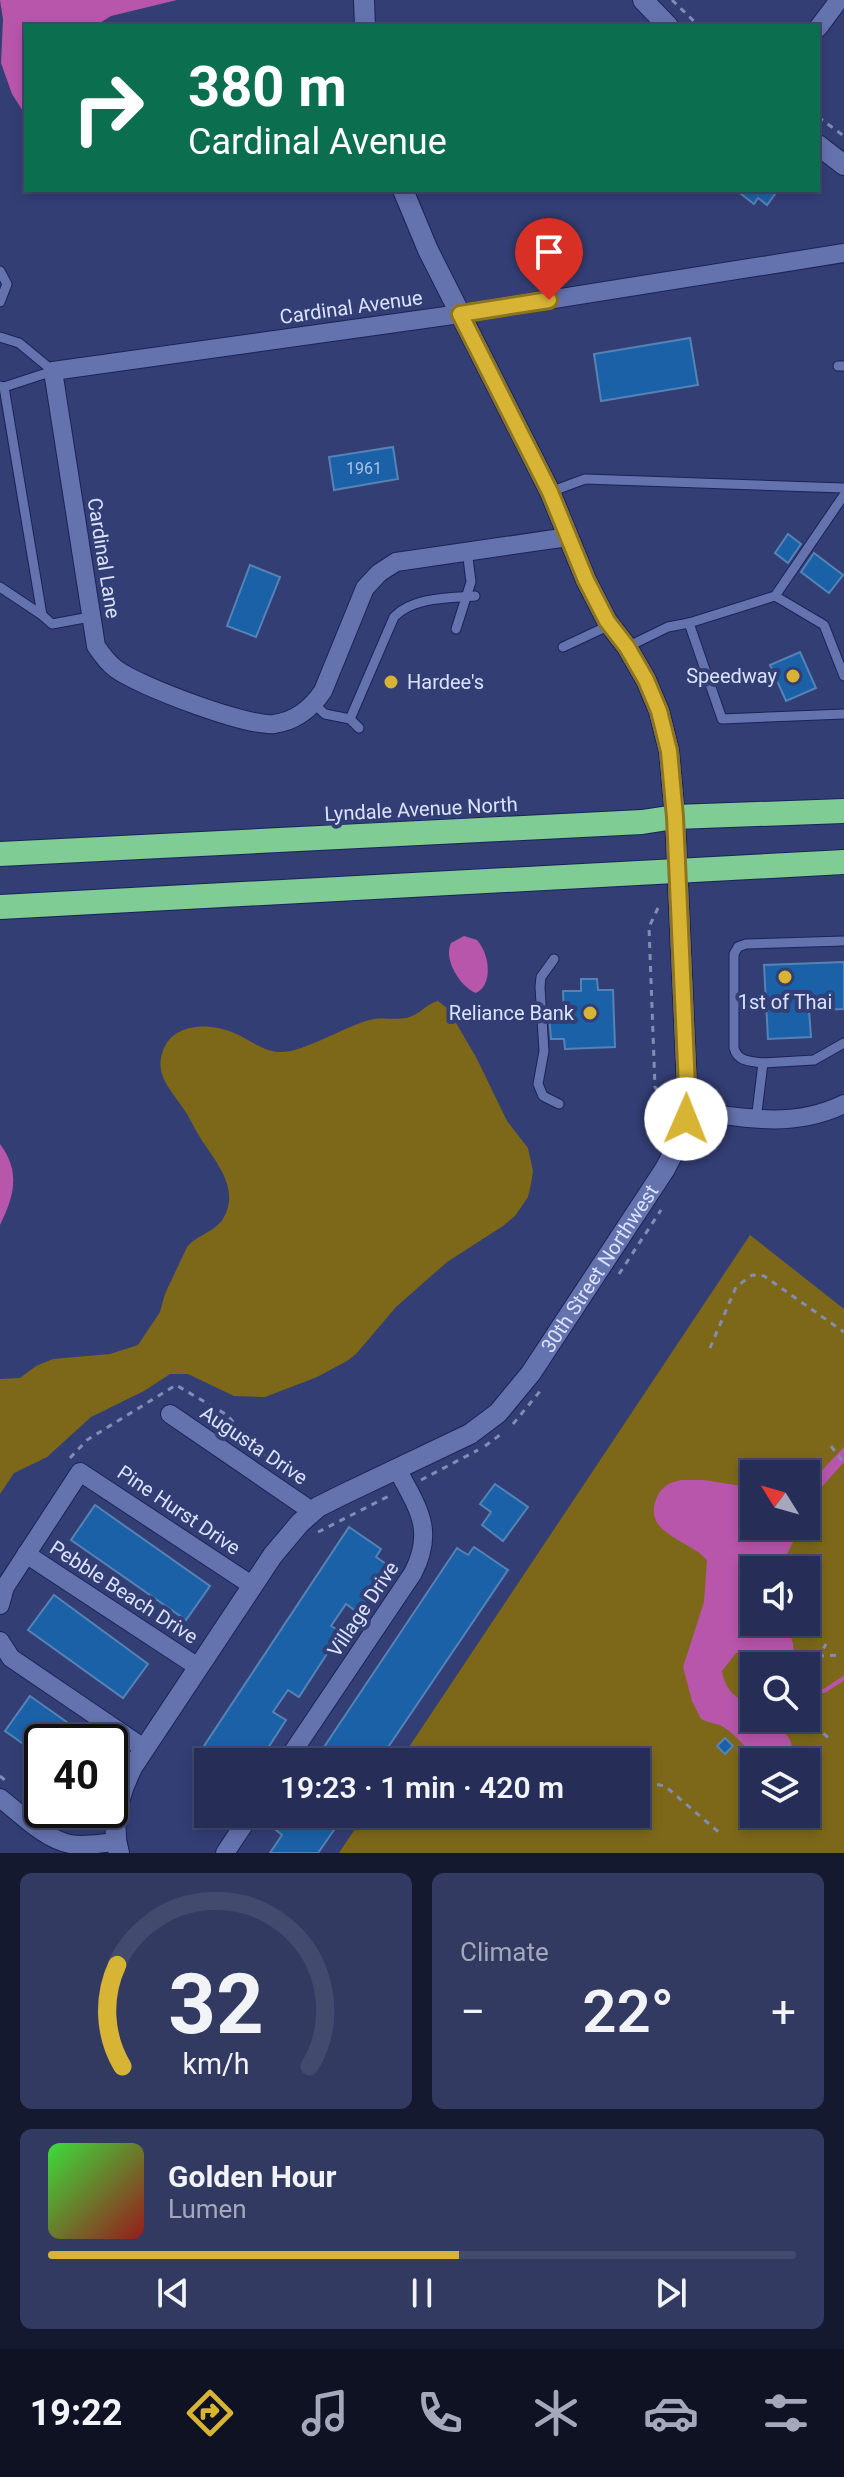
<!DOCTYPE html>
<html lang="en">
<head>
<meta charset="utf-8">
<style>
	body { margin:0; font-family:Roboto,sans-serif; background:#323a61; color:#f1f3f6; height:100vh; display:flex; flex-direction:column; font-size:30px; white-space:nowrap }
	* { box-sizing:border-box; margin:0 }
	p { font-size:26px; color:#a4a8ba }
	.icon { flex:none; width:44px; height:44px; fill:none; stroke:currentColor; stroke-width:2; stroke-linecap:round; stroke-linejoin:round }
	.map { position:relative; height:1853px; overflow:hidden }
	.details { display:flex; flex-direction:column; gap:20px; padding:20px; background:#151930; flex:1 }
	.details>* { flex:none }
	.guide { position:absolute; left:24px; top:24px; width:796px; height:168px; border-radius:0px; box-shadow:0 4px 12px #0003,0 0 0 2px #424a6e; background:#0b6e4f; color:#fff; overflow:hidden }
	.needle { width:52px; rotate:307deg }
	.tools { position:absolute; left:740px; top:1460px; display:grid; gap:16px }
	.tools a { display:grid; place-items:center; width:80px; height:80px; border-radius:0px; background:#262e58; box-shadow:0 4px 12px #0003,0 0 0 2px #424a6e; font-size:40px }
	.speed { position:absolute; left:24px; top:1724px; display:flex; gap:16px; font-size:40px; font-weight:700; text-align:center }
	.speed>* { display:grid; place-content:center; width:104px; height:104px; border-radius:50%; background:#262e58; box-shadow:0 4px 12px #0003,0 0 0 2px #424a6e; line-height:1 }
	.speed .limit { border:4px solid #111; border-radius:12px; background:#fff; color:#111 }
	.pin { position:absolute; display:grid; place-items:center; width:68px; height:68px; color:#fff; margin:-82px -34px; border-radius:50% 50% 50% 0; rotate:-45deg; box-shadow:0 0 8px #0007 }
	.pin .icon { rotate:45deg }
	.me { position:absolute; width:88px; margin:-44px; rotate:1deg; stroke-linejoin:round; filter:drop-shadow(0 0 6px #0008) }
	.turn { display:flex; align-items:center; gap:28px; height:168px; padding:0 32px; font-size:36px }
	.turn .icon { width:104px; height:104px; stroke-width:2.5 }
	.turn b { display:block; font-size:56px; line-height:68px }
	.big { font-size:60px; font-weight:600; line-height:1.1 }
	.details .widget { flex:1; display:flex; flex-direction:column; justify-content:center; gap:12px; min-width:0; padding:0 28px; border-radius:12px; background:#323a61 }
	.details .dial { align-items:center; gap:0 }
	.dial svg { height:208px; overflow:visible; fill:none; stroke:#424a6e; stroke-width:7; stroke-linecap:round; text-anchor:middle }
	.dial text { fill:#f1f3f6; stroke:none }
	.song { display:flex; align-items:center; gap:24px }
	.cover { width:96px; height:96px; border-radius:12px; background:linear-gradient(135deg,hsl(120 70% 55%),hsl(0 70% 35%)) }
	.played { height:8px; border-radius:4px; background:linear-gradient(90deg,#d8b434 55%,#424a6e 55%) }
	.keys { display:flex; justify-content:space-around; direction:ltr }
	.heat { display:flex; justify-content:space-between; align-items:center; font-size:44px; direction:ltr }
	.details .tiles { flex:1; display:grid; gap:20px; grid-template-columns:1fr 1fr }
	.widget:last-child { grid-column:span 2 }
	.trip { position:absolute; left:194px; top:1748px; width:456px; height:80px; border-radius:0px; background:#262e58; box-shadow:0 4px 12px #0003,0 0 0 2px #424a6e; font-weight:600; line-height:80px; text-align:center }
	.tab-bar { display:flex; height:128px; justify-content:space-around; align-items:center; background:#0f1223; color:#a4a8ba }
	.tab-bar .icon { width:56px; height:56px }
	.tab-bar .current { color:#d8b434 }
	.tab-bar b { font-size:36px; color:#f1f3f6 }
	.map>svg:first-child { display:block }
	.green { fill:#7d681a; fill-rule:evenodd }
	.water { fill:#b856ab }
	.lines { fill:none; stroke-linecap:round; stroke-linejoin:round }
	.stream { stroke:#b856ab; stroke-width:4 }
	.building { fill:#1b61a7; stroke:#5583b6; stroke-width:2 }
	.lane-casing { stroke:#1b2357; stroke-width:11 }
	.street-casing { stroke:#1b2357; stroke-width:20 }
	.secondary-casing { stroke:#1b2357; stroke-width:22 }
	.highway-casing { stroke:#1b2357; stroke-width:26 }
	.path { stroke:#828cb5; stroke-width:3; stroke-dasharray:6 6; stroke-linecap:butt }
	.lane { stroke:#6472ae; stroke-width:9 }
	.street { stroke:#6472ae; stroke-width:18 }
	.secondary { stroke:#6472ae; stroke-width:20 }
	.highway { stroke:#7fcc95; stroke-width:24 }
	.route-casing { stroke:#8c7522; stroke-width:20 }
	.route { stroke:#d8b434; stroke-width:14 }
	.poi-dot { fill:#d8b434; stroke:#333e75; stroke-width:3 }
	.labels { text-anchor:middle; dominant-baseline:central; stroke-width:8; stroke-linejoin:round; paint-order:stroke }
	.number-label { font-size:16px; fill:#aac2e8 }
	.street-label { font-size:20px; fill:#dae2fd; stroke:#333e75 }
	.poi-label { font-size:20px; fill:#dae2fd; stroke:#333e75; text-anchor:end }
</style>
</head>
<body>
<div class="map">
<svg width="844" height="1853" viewBox="0 0 844 1853">
	<rect width="100%" height="100%" fill="#333e75"/>
	<g class="green">
		<path d="M 438,1001 L 448,1009 L 477,1059 L 507,1121 L 528,1148 L 533,1171 L 531,1184 L 528,1197 L 515,1216 L 503,1226 L 447,1262 L 396,1307 L 356,1354 L 347,1361 L 317,1377 L 265,1397 L 234,1396 L 188,1374 L 170,1374 L 144,1391 L 91,1417 L 47,1457 L 14,1473 L 0,1494 L 0,1379 L 20,1378 L 36,1366 L 53,1359 L 110,1354 L 138,1345 L 160,1312 L 165,1294 L 187,1247 C 198,1234 216,1232 224,1217 C 241,1186 212,1158 198,1134 C 193,1126 189,1116 183,1108 C 170,1088 153,1074 164,1048 C 176,1022 211,1023 234,1033 C 249,1039 262,1051 279,1052 C 301,1054 345,1026 370,1020 C 384,1016 399,1022 412,1016 C 422,1012 428,1003 438,1001 Z"/>
		<path d="M 750,1235 L 844,1309 L 844,1853 L 339,1853 L 365,1814 L 636,1814 L 636,1762 L 399,1762 ZM 754,1474 L 806,1474 L 806,1526 L 754,1526 ZM 754,1570 L 806,1570 L 806,1622 L 754,1622 ZM 754,1666 L 806,1666 L 806,1718 L 754,1718 ZM 754,1762 L 806,1762 L 806,1814 L 754,1814 Z"/>
	</g>
	<g class="water">
		<path d="M 0,0 L 177,0 L 111,16 L 95,26 L 26,26 L 26,116 L 12,94 L 1,63 L 3,19 Z"/>
		<path d="M 464,936 L 477,940 C 489,953 494,984 476,993 C 460,987 443,959 451,943 Z"/>
		<path d="M 0,1144 C 21,1172 14,1196 0,1225 Z"/>
		<path d="M 844,1447 L 844,1462 L 820,1489 L 806,1513 L 806,1487 Z"/>
		<path d="M 682,1480 L 704,1480 L 754,1488 L 754,1526 L 801,1526 L 779,1570 L 754,1570 L 754,1622 L 787,1622 L 793,1644 L 795,1666 L 756,1666 L 743,1651 L 736,1653 L 722,1671 C 725,1691 737,1698 754,1708 L 754,1718 L 769,1718 C 783,1730 804,1746 783,1762 C 749,1762 749,1745 725,1728 C 718,1723 708,1723 701,1719 L 692,1701 L 683,1667 L 704,1602 L 707,1560 C 689,1539 641,1534 657,1497 C 662,1486 670,1482 682,1480 Z"/>
	</g>
	<g class="lines">
		<path class="stream" d="M 806,1691 L 824,1691 L 844,1678"/>
	</g>
	<g class="building">
		<path d="M 736,190 L 778,190 L 767,205 L 758,198 L 754,204 Z"/>
		<path d="M 690,338 L 698,385 L 601,401 L 594,354 Z"/>
		<path d="M 393,447 L 398,479 L 334,490 L 329,457 Z"/>
		<path d="M 788,534 L 801,544 L 788,563 L 775,553 Z"/>
		<path d="M 814,553 L 843,575 L 829,593 L 801,572 Z"/>
		<path d="M 250,565 L 280,577 L 256,637 L 227,626 Z"/>
		<path d="M 800,652 L 816,688 L 786,701 L 770,665 Z"/>
		<path d="M 844,962 L 844,1009 L 809,1010 L 811,1037 L 768,1039 L 764,965 Z"/>
		<path d="M 581,979 L 597,979 L 598,990 L 613,990 L 615,1047 L 565,1049 L 564,1039 L 551,1039 L 549,1015 L 564,1015 L 563,991 L 581,991 Z"/>
		<path d="M 495,1484 L 528,1507 L 503,1541 L 482,1525 L 491,1512 L 480,1504 Z"/>
		<path d="M 95,1505 L 210,1586 L 186,1620 L 71,1540 Z"/>
		<path d="M 349,1527 L 381,1549 L 376,1557 L 389,1566 L 357,1612 L 346,1604 L 331,1626 L 341,1632 L 299,1697 L 288,1690 L 273,1712 L 286,1720 L 259,1762 L 202,1762 L 196,1758 Z"/>
		<path d="M 474,1547 L 508,1570 L 378,1762 L 314,1762 L 457,1548 L 468,1555 Z"/>
		<path d="M 54,1595 L 148,1664 L 123,1698 L 28,1630 Z"/>
		<path d="M 30,1696 L 95,1742 L 42,1742 L 42,1757 L 5,1731 Z"/>
		<path d="M 725,1738 L 733,1746 L 725,1754 L 717,1746 Z"/>
		<path d="M 279,1814 L 345,1814 L 318,1853 L 270,1853 L 282,1835 L 271,1826 Z"/>
	</g>
	<g class="lines">
		<defs>
			<g id="lane">
				<path d="M 0,271 L 7,284 L 0,302"/>
				<path d="M 0,337 L 19,343 L 53,371"/>
				<path d="M 838,366 L 844,366"/>
				<path d="M 0,386 L 4,387 L 53,371"/>
				<path d="M 550,492 L 585,479 L 844,488"/>
				<path d="M 0,587 L 42,615 L 4,387"/>
				<path d="M 775,596 L 844,495"/>
				<path d="M 42,615 L 52,624 L 90,617"/>
				<path d="M 689,623 L 775,596 L 824,625 L 844,676"/>
				<path d="M 456,629 L 471,582 L 467,550"/>
				<path d="M 563,647 L 610,625"/>
				<path d="M 627,647 L 668,627 L 689,623 L 722,719 L 844,714"/>
				<path d="M 314,704 L 325,714 L 350,719 L 359,728"/>
				<path d="M 350,719 L 394,617 C 413,597 449,598 475,596"/>
				<path d="M 554,959 L 541,977 L 540,987 L 544,1051 L 538,1084 L 543,1096 L 559,1104"/>
				<path d="M 763,1063 L 814,1060 L 844,1043"/>
				<path d="M 756,1120 L 763,1063 C 750,1061 738,1062 734,1048 L 734,954 L 738,947 L 746,944 L 844,941"/>
			</g>
			<g id="street">
				<path d="M 818,28 L 839,0"/>
				<path d="M 568,537 L 396,562 L 379,573 L 365,588 L 323,691 C 311,709 296,721 274,724 C 247,727 139,686 116,669 C 108,663 102,655 96,646 L 53,371 L 460,314 L 844,253"/>
				<path d="M 688,1110 C 742,1118 793,1129 844,1104"/>
				<path d="M 170,1414 L 313,1512"/>
				<path d="M 26,1554 L 198,1667"/>
				<path d="M 0,1605 L 5,1587 L 80,1472 L 253,1586"/>
				<path d="M 0,1641 L 11,1658 L 145,1749"/>
				<path d="M 286,1762 L 413,1573 C 435,1530 418,1508 397,1469"/>
				<path d="M 0,1798 C 21,1814 44,1839 70,1844 C 85,1847 101,1843 116,1842"/>
				<path d="M 225,1853 L 251,1814"/>
			</g>
			<g id="secondary">
				<path d="M 364,0 L 365,26"/>
				<path d="M 643,0 L 668,26"/>
				<path d="M 818,145 L 844,165"/>
				<path id="s1" d="M 119,1853 C 110,1823 119,1793 133,1766 L 273,1555 L 300,1523 L 318,1507 L 342,1495 L 470,1434 L 498,1413 L 531,1373 L 665,1169 L 678,1144 L 688,1110 L 675,817 L 669,751 L 659,711 L 646,680 L 627,647 L 607,621 L 586,580 L 550,492 L 428,250 L 403,190"/>
			</g>
			<g id="highway">
				<path d="M 0,854 L 642,822 L 675,817 L 844,811"/>
				<path d="M 0,907 L 844,862"/>
			</g>
		</defs>
		<use href="#lane" class="lane-casing"/>
		<use href="#street" class="street-casing"/>
		<use href="#secondary" class="secondary-casing"/>
		<use href="#highway" class="highway-casing"/>
		<g class="path">
			<path d="M 672,0 L 699,26"/>
			<path d="M 818,117 L 844,136"/>
			<path d="M 658,908 L 649,927 L 655,1087 L 665,1100 L 668,1114"/>
			<path d="M 619,1274 L 661,1210"/>
			<path d="M 710,1348 L 736,1287 L 752,1275 L 764,1276 L 844,1332"/>
			<path d="M 513,1424 L 541,1390"/>
			<path d="M 485,1446 L 504,1432"/>
			<path d="M 831,1446 L 844,1463"/>
			<path d="M 70,1458 L 87,1440 L 176,1385 L 227,1415 L 258,1450 L 287,1473"/>
			<path d="M 421,1480 L 478,1450"/>
			<path d="M 318,1532 L 393,1494"/>
			<path d="M 818,1656 L 842,1655"/>
			<path d="M 806,1680 L 826,1644"/>
			<path d="M 805,1718 L 831,1740"/>
			<path d="M 0,1776 L 7,1782"/>
			<path d="M 636,1792 L 649,1783 L 665,1786 L 722,1835"/>
			<path d="M 29,1799 L 42,1809"/>
			<path d="M 43,1810 L 62,1822 L 86,1828"/>
		</g>
		<use href="#lane" class="lane"/>
		<use href="#street" class="street"/>
		<use href="#secondary" class="secondary"/>
		<use href="#highway" class="highway"/>
	</g>
	<g class="lines">
		<defs>
			<path id="route" d="M 549,300 L 460,314 L 550,492 L 586,580 L 607,621 L 627,647 L 646,680 L 659,711 L 669,751 L 675,817 L 688,1110 L 686,1119"/>
		</defs>
		<use href="#route" class="route-casing"/>
		<use href="#route" class="route"/>
	</g>
	<g class="poi-dot">
		<circle cx="793" cy="676" r="8"/>
		<circle cx="391" cy="682" r="8"/>
		<circle cx="785" cy="977" r="8"/>
		<circle cx="590" cy="1013" r="8"/>
	</g>
	<g class="labels">
		<g class="number-label">
			<text x="364" y="468">1961</text>
		</g>
		<g class="street-label">
			<text transform="translate(351 307) rotate(-8)">Cardinal Avenue</text>
			<text transform="translate(104 558) rotate(81)">Cardinal Lane</text>
			<text transform="translate(421 809) rotate(-3)">Lyndale Avenue North</text>
			<text stroke="none"><textPath href="#s1" startOffset="790">30th Street Northwest</textPath></text>
			<text transform="translate(254 1445) rotate(34)">Augusta Drive</text>
			<text transform="translate(179 1510) rotate(34)">Pine Hurst Drive</text>
			<text transform="translate(124 1592) rotate(33)">Pebble Beach Drive</text>
			<text transform="translate(363 1609) rotate(-56)">Village Drive</text>
		</g>
		<g class="poi-label">
			<text x="777" y="676">Speedway</text>
			<text x="407" y="682" text-anchor="start">Hardee's</text>
			<text x="785" y="1002" text-anchor="middle">1st of Thai</text>
			<text x="574" y="1013">Reliance Bank</text>
		</g>
	</g>
</svg>
<div class="tools">
<a><svg class="needle" viewBox="-14 -14 28 28"><path d="M0-13l5 13h-10z" fill="#e53935"/><path d="M0 13l5-13h-10z" fill="#a4a8ba"/></svg></a>
<a><svg class="icon" aria-label="sound" viewBox="0 0 24 24"><path d="M4 9h4l5-4v14l-5-4H4zM17 9q2 3 0 6"/></svg></a>
<a><svg class="icon" aria-label="search" viewBox="0 0 24 24"><circle cx="10" cy="10" r="6"/><path d="M15 15l6 6"/></svg></a>
<a><svg class="icon" aria-label="layers" viewBox="0 0 24 24"><path d="M12 4l9 5-9 5-9-5zM3 14l9 5 9-5"/></svg></a>
</div>
<div class="speed"><div class="limit">40</div></div>
<div class="pin" style="left:549px;top:300px;background:#d93025"><svg class="icon" aria-label="arrive" viewBox="0 0 24 24"><path d="M6 21V4h12l-3 4 3 4H6"/></svg></div>
<svg class="me" style="left:686px;top:1119px" viewBox="-20 -20 40 40"><circle r="19" fill="#fff"/><path d="M0-13L10 11 0 6-10 11z" fill="#d8b434"/></svg>
<div class="trip">19:23 · 1 min · 420 m</div>
<div class="guide">
<div class="turn"><svg class="icon" aria-label="right" viewBox="0 0 24 24"><path d="M7 20v-9h11M14 6l5 5-5 5"/></svg><div><b>380 m</b>Cardinal Avenue</div></div>
</div>
</div>
<section class="details">
<div class="tiles">
<div class="widget dial"><svg viewBox="0 0 100 80">
<path d="M14 69A42 42 0 1 1 86 69"/>
<path d="M14 69A42 42 0 0 1 12 30" stroke="#d8b434"/>
<text x="50" y="56" font-size="32" font-weight="700">32</text>
<text x="50" y="72" font-size="11">km/h</text>
</svg></div>
<div class="widget"><p>Climate</p>
<div class="heat"><a>−</a><b class="big">22°</b><a>+</a></div>
</div>
<div class="widget">
<div class="song"><i class="cover"></i><div><b>Golden Hour</b><p>Lumen</p></div></div>
<div class="played"></div>
<div class="keys"><svg class="icon" aria-label="previous" viewBox="0 0 24 24"><path d="M18 5L8 12l10 7zM5 5v14"/></svg><svg class="icon" aria-label="pause" viewBox="0 0 24 24"><path d="M8 5v14M16 5v14"/></svg><svg class="icon" aria-label="next" viewBox="0 0 24 24"><path d="M6 5l10 7-10 7zM19 5v14"/></svg></div>
</div>
</div>
</section>
<nav class="tab-bar">
<b>19:22</b>
<svg class="icon current" aria-label="directions" viewBox="0 0 24 24"><path d="M12 3l9 9-9 9-9-9zM9 14v-3h6M13 9l2 2-2 2"/></svg>
<svg class="icon" aria-label="music" viewBox="0 0 24 24"><path d="M9 18V5l10-2v13"/><circle cx="6" cy="18" r="3"/><circle cx="16" cy="16" r="3"/></svg>
<svg class="icon" aria-label="phone" viewBox="0 0 24 24"><path d="M5 4h4l2 5-3 2q2 4 5 5l2-3 5 2v4C11 20 4 13 5 4z"/></svg>
<svg class="icon" aria-label="climate" viewBox="0 0 24 24"><path d="M12 3v18M4 7l16 10M4 17L20 7"/></svg>
<svg class="icon" aria-label="car" viewBox="0 0 24 24"><path d="M5 17H2v-5l4-1 3-4h7l3 4 3 1v5h-3M9 17h6M6 11h13"/><circle cx="7" cy="17" r="2"/><circle cx="17" cy="17" r="2"/></svg>
<svg class="icon" aria-label="filters" viewBox="0 0 24 24"><path d="M4 7h16M4 17h16"/><circle cx="9" cy="7" r="2"/><circle cx="15" cy="17" r="2"/></svg>
</nav>
</body>
</html>
